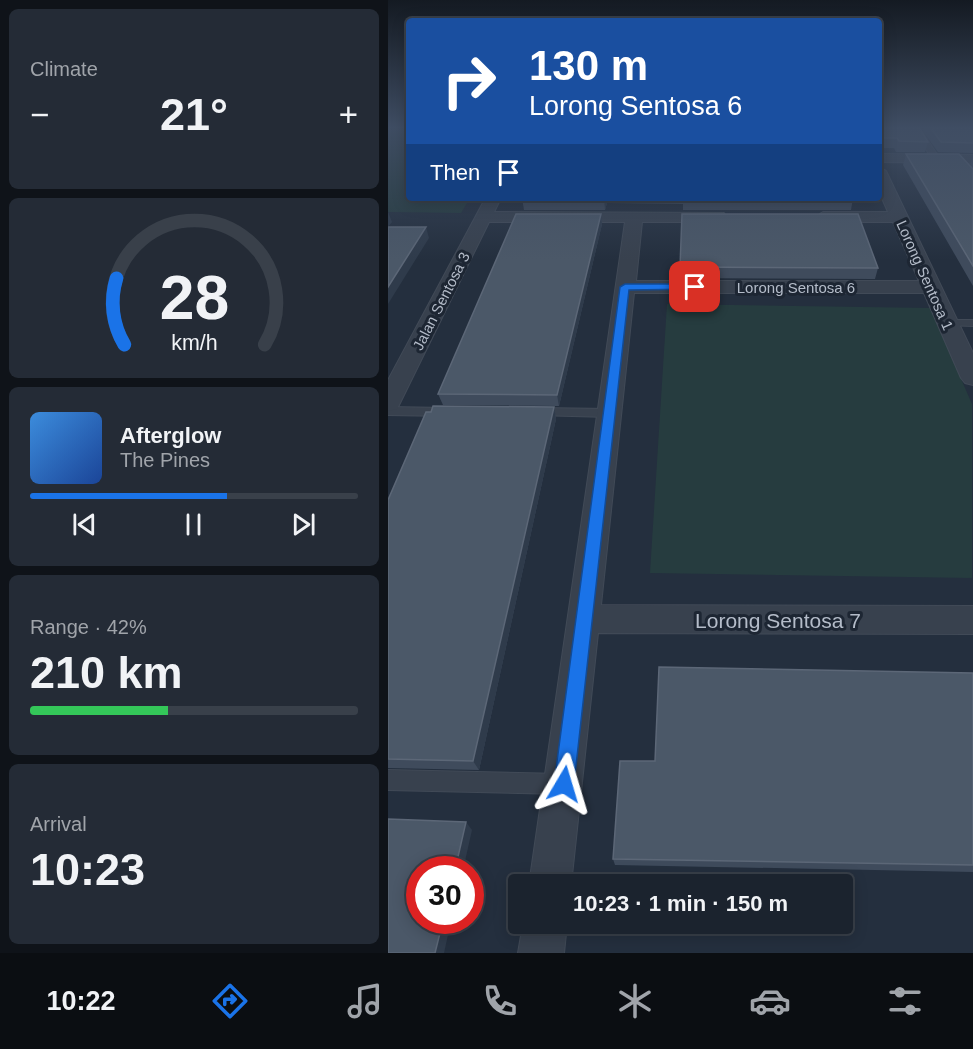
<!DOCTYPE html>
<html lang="en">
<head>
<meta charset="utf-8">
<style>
	body { margin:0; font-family:Helvetica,sans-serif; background:#242b36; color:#f1f3f6; height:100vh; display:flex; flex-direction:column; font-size:22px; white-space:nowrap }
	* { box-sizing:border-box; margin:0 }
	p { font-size:20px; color:#a0a4aa }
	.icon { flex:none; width:33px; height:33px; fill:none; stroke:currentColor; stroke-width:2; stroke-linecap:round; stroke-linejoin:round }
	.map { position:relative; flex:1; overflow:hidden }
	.side { display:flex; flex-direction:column; gap:9px; padding:9px; background:#0f1319; width:388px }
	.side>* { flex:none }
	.top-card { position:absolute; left:18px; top:18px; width:476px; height:183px; border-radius:6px; box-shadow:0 3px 15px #0003,0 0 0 2px #39404a; background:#1a4fa0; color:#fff; overflow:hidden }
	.speed { position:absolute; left:18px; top:856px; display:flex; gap:12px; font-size:30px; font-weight:700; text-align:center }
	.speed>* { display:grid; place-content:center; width:78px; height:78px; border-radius:50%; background:#1b232e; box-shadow:0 3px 15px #0003,0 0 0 2px #39404a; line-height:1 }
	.speed .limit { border:9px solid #d22; background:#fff; color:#111 }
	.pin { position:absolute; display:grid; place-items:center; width:51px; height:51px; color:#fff; margin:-26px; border-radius:12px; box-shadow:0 3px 9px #0006 }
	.me { position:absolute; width:66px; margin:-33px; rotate:7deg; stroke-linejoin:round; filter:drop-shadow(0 0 4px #0008) }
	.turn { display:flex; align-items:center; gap:21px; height:126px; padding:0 24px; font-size:27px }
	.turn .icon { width:78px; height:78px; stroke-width:2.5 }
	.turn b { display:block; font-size:42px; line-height:51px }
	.then { display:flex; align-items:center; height:57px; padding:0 24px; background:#0003; gap:12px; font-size:22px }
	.big { font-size:45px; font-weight:700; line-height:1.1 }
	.side .widget { flex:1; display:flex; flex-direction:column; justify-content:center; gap:9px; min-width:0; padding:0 21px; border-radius:9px; background:#242b36 }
	.side .dial { align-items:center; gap:0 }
	.dial svg { height:156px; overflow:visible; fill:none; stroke:#39404a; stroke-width:7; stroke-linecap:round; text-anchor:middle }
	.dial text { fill:#f1f3f6; stroke:none }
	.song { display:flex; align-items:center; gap:18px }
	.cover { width:72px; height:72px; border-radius:9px; background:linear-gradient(135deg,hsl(210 70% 55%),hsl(220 70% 35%)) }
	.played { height:6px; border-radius:3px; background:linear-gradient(90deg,#1a73e8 60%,#39404a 60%) }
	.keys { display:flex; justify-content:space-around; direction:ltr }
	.heat { display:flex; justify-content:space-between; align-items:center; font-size:33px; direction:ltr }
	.charge { height:9px; border-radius:4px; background:linear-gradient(90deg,#34c759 42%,#39404a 0) }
	.trip { position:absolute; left:120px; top:874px; width:345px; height:60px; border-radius:6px; background:#1b232e; box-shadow:0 3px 15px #0003,0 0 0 2px #39404a; font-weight:700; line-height:60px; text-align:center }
	.dock { display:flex; height:96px; justify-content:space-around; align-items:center; background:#0b0e12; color:#a0a4aa }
	.dock .icon { width:42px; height:42px }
	.dock .current { color:#1a73e8 }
	.dock b { font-size:27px; color:#f1f3f6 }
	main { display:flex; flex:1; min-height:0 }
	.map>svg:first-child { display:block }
	.green { fill:#263c3f }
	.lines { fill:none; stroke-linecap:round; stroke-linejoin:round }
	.service-casing { stroke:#414a57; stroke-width:2 }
	.minor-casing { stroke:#414a57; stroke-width:2 }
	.service { fill:#38414e; fill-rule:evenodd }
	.minor { fill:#38414e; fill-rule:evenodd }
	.wall { fill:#3f4b5c }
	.shaded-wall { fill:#2f3b4b }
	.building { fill:#4b5868; stroke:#5c6777; stroke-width:1.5 }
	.route { fill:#1a73e8; stroke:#114b97; stroke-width:1.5 }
	.labels { text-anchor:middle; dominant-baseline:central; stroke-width:6; stroke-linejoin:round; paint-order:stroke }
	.far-street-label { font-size:15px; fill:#b4bcc9; stroke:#1d2633 }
	.near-street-label { font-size:21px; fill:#b4bcc9; stroke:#1d2633 }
</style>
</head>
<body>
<main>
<section class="side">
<div class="widget"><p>Climate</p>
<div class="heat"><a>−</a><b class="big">21°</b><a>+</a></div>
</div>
<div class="widget dial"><svg viewBox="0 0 100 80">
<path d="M14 69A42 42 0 1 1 86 69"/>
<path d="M14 69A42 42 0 0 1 10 35" stroke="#1a73e8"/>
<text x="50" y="56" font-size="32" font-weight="700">28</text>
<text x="50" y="72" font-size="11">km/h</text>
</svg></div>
<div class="widget">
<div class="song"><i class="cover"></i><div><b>Afterglow</b><p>The Pines</p></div></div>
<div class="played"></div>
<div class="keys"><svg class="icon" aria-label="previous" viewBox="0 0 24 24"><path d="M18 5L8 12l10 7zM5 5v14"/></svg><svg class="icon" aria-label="pause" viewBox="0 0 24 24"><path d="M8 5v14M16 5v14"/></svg><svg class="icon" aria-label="next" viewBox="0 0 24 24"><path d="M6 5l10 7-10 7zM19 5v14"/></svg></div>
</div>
<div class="widget"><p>Range · 42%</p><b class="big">210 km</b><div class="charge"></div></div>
<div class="widget"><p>Arrival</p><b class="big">10:23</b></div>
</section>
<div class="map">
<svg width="585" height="953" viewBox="0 0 585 953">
	<rect width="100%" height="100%" fill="#242f3e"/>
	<g class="green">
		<path d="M 0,127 L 21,127 L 21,198 L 82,198 L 73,213 L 0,212 Z"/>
		<path d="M 279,304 L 542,308 L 584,404 L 584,578 L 262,573 Z"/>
	</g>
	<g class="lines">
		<defs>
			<g id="service">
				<path d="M 525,127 L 531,127 L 552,159 L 551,161 L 545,161 Z"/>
				<path d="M 559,320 L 585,320 L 585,326 L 555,325 L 554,323 Z"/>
				<path d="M 0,407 L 59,408 L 65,412 L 59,416 L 0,415 Z"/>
				<path d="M 151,408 L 221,409 L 227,413 L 221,417 L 147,415 L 145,412 L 147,409 Z"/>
				<path d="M 0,770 L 174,774 L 181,777 L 184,784 L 181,791 L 174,794 L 0,790 Z"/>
			</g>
			<g id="minor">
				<path d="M 490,154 L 585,155 L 585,163 L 490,162 Z"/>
				<path d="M 490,167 L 498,171 L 585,353 L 585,385 L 577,383 L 573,378 L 536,293 L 246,293 L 213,605 L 585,606 L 585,634 L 210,633 L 183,885 L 141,885 L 237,222 L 101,222 L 12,403 L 9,409 L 0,411 L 0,380 L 97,199 L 107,198 L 111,202 L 106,212 L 336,213 L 338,217 L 336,221 L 330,222 L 254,222 L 248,281 L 531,281 L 505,222 L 435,222 L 427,217 L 435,212 L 500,212 L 490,189 Z"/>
				<path d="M 135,924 L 179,924 L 176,953 L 130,953 Z"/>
			</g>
		</defs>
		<use href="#service" class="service-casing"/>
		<use href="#minor" class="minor-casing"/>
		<use href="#service" class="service"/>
		<use href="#minor" class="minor"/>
	</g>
	<g class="wall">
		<path d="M 490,127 L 540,142 L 537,152 L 508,152 L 506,148 L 490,148 Z"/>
		<path d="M 532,127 L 585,127 L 585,153 L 550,152 Z"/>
		<path d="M 518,154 L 583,167 L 582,165 L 585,156 L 585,286 L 515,165 Z"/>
		<path d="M 134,198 L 465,198 L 463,210 L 295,210 L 295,204 L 219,203 L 217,210 L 136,210 Z"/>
		<path d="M 213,214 L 214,224 L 171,406 L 55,405 L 50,394 Z"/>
		<path d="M 292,267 L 490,268 L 487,279 L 292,278 Z"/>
		<path d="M 166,407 L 168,419 L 91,770 L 0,768 L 0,500 Z"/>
		<path d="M 585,673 L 585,872 L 227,865 L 225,859 L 267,761 Z"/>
	</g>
	<g class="shaded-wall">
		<path d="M 216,198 L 219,198 L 219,203 L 217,210 Z"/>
		<path d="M 0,212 L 4,222 L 0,227 Z"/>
		<path d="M 213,214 L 214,224 L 171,406 L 169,395 Z"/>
		<path d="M 38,227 L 41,238 L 0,304 L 0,287 Z"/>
		<path d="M 166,407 L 168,419 L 91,770 L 85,761 Z"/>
		<path d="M 78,822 L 84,830 L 75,870 L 67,870 Z"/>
		<path d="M 55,921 L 63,921 L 56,953 L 47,953 Z"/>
	</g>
	<g class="building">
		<path d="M 490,127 L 531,127 L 540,142 L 511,141 L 509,138 L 490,138 Z"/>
		<path d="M 542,127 L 585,127 L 585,143 L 553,142 Z"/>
		<path d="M 518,154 L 571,154 L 585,169 L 585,266 Z"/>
		<path d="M 128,214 L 213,214 L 169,395 L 50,394 Z"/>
		<path d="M 294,214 L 470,214 L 490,268 L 292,267 Z"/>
		<path d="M 0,227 L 38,227 L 0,287 Z"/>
		<path d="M 45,406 L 166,407 L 85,761 L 0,759 L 0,500 L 38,412 L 43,412 Z"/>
		<path d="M 271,667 L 585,673 L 585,865 L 225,859 L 232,761 L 267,761 Z"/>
		<path d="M 0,819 L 78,822 L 67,870 L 32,870 L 32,921 L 55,921 L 47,953 L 0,953 Z"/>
	</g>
	<linearGradient id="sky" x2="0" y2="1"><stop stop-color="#141a22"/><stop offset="0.49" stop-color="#3f4d63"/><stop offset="1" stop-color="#3f4d63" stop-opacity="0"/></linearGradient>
	<rect width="585" height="260" fill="url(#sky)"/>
	<path class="route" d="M 307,284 L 311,285 L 311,289 L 241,290 L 186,784 L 183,791 L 176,794 L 169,791 L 166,784 L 232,287 L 237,284 Z"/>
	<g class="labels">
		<g class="far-street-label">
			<text transform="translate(537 275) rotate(66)">Lorong Sentosa 1</text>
			<text x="408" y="287">Lorong Sentosa 6</text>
			<text transform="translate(53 301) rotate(-63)">Jalan Sentosa 3</text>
		</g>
		<g class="near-street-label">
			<text x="390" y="620">Lorong Sentosa 7</text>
		</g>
	</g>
</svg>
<div class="speed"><div class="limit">30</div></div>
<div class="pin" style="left:307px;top:287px;background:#d93025"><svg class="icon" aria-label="arrive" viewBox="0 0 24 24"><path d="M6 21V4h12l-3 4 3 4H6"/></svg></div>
<svg class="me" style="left:176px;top:784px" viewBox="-20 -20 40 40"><path d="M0-17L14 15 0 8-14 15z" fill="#1a73e8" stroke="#fff" stroke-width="4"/></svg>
<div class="trip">10:23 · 1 min · 150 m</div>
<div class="top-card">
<div class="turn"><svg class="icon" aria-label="right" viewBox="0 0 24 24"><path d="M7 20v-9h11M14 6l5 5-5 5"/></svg><div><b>130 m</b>Lorong Sentosa 6</div></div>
<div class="then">Then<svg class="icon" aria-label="arrive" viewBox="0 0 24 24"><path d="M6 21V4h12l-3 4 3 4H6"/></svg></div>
</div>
</div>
</main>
<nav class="dock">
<b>10:22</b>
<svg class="icon current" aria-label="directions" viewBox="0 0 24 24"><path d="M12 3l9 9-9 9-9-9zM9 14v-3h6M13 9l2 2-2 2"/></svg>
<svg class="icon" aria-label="music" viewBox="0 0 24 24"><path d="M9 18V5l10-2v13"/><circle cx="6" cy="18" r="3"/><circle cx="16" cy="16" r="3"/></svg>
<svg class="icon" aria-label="phone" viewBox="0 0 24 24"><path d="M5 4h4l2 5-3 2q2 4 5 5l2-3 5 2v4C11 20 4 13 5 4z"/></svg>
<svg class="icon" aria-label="climate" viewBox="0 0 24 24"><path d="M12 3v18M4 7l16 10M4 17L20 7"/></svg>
<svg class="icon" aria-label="car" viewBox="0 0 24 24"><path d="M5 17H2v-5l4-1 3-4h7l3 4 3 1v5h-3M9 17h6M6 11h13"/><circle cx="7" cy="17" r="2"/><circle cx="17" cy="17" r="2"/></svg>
<svg class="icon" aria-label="filters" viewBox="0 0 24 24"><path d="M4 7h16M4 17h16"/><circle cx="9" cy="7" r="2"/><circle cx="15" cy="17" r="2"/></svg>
</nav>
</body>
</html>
